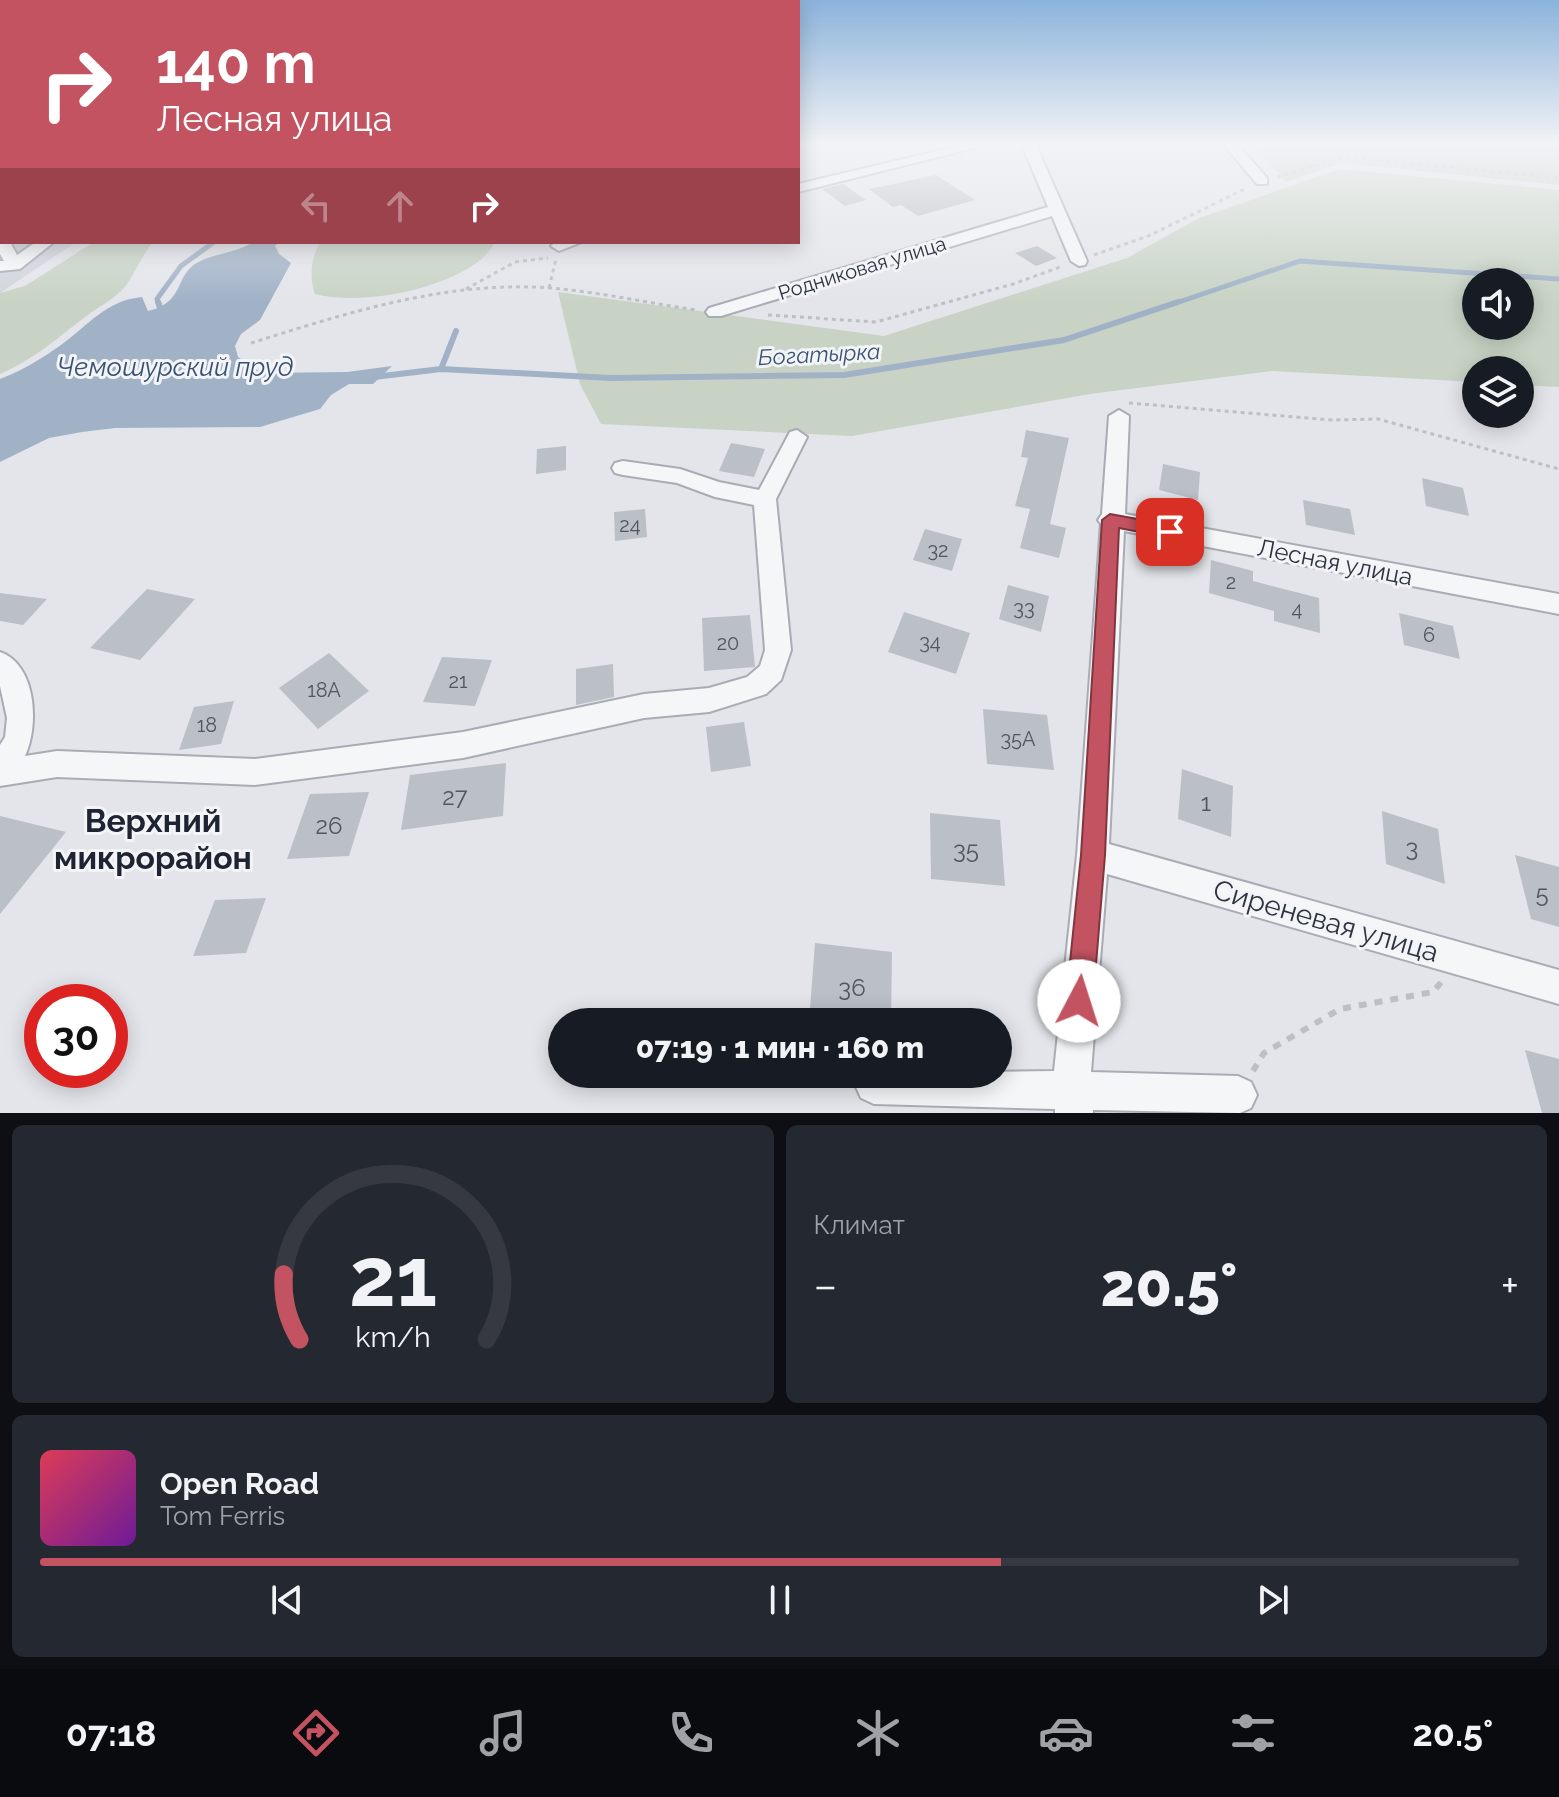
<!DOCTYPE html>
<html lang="ru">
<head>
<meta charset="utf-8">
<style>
	body { margin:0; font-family:Raleway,sans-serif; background:#242831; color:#f1f3f6; height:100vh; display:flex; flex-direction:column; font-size:30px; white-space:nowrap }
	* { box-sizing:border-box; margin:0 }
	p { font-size:26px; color:#9ea1a6 }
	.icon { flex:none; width:44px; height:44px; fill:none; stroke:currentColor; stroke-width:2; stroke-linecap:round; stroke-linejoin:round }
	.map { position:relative; height:1113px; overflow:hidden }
	.drawer { display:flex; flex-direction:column; gap:12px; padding:12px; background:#0d0f14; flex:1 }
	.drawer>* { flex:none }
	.guide { position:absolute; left:0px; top:0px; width:800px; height:244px; box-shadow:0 4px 20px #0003; background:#c45361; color:#fff; overflow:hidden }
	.fabs { position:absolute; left:1462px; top:268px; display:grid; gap:16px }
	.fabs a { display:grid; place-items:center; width:72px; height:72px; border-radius:50%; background:#171b24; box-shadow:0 4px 20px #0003; font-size:40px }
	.speed { position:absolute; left:24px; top:984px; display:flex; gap:16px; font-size:40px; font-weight:700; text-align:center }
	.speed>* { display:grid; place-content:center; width:104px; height:104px; border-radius:50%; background:#171b24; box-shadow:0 4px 20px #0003; line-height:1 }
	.speed .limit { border:12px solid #d22; background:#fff; color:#111 }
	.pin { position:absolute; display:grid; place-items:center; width:68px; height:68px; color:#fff; margin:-34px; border-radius:16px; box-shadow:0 4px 12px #0006 }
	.me { position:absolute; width:88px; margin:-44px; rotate:5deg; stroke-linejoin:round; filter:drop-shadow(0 0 6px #0008) }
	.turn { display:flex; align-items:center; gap:28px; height:168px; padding:0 24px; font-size:36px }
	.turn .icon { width:104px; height:104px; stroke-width:2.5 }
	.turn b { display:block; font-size:56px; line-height:68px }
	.lanes { display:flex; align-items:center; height:76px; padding:0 24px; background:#0003; justify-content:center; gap:40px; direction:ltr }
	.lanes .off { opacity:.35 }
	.big { font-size:60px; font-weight:800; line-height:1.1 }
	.drawer .widget { flex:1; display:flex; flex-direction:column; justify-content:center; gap:12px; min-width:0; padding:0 28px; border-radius:12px; background:#242831 }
	.drawer .dial { align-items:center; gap:0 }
	.dial svg { height:208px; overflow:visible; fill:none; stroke:#363941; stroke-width:7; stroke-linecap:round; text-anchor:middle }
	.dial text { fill:#f1f3f6; stroke:none }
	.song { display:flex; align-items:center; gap:24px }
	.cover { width:96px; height:96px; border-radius:12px; background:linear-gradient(135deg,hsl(350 70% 55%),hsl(280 70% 35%)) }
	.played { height:8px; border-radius:4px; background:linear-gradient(90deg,#c45361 65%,#363941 65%) }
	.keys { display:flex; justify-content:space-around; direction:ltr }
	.heat { display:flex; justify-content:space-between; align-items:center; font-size:44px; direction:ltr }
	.drawer .tiles { flex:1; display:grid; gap:12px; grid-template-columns:1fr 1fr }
	.widget:last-child { grid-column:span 2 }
	.trip { position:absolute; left:548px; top:1008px; width:464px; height:80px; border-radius:40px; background:#171b24; box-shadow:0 4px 20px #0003; font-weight:800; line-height:80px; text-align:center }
	.tabs { display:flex; height:128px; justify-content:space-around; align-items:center; background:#090b0e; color:#9ea1a6 }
	.tabs .icon { width:56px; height:56px }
	.tabs .selected { color:#c45361 }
	.tabs b { font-size:36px; color:#f1f3f6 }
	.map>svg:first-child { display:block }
	.built { fill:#d1d5dc }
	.green { fill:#c8d3c5; fill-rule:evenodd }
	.water { fill:#a1b2c7 }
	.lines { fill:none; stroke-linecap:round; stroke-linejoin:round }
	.stream-far1 { stroke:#a1b2c7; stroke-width:5 }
	.stream { stroke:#a1b2c7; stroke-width:6 }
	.building { fill:#bbbfc6 }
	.minor-casing { stroke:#a8acb4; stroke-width:4 }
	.path-far1 { stroke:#bdbfc5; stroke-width:3; stroke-dasharray:4 4; stroke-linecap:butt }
	.path { stroke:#bdbfc5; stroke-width:6; stroke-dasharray:8 8; stroke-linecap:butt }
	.minor { fill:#f5f6f8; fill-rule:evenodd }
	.route { fill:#c45361; stroke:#7f363f; stroke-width:2 }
	.labels { text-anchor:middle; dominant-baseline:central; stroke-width:6; stroke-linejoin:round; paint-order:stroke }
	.far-street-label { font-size:20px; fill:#2c3341; stroke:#f3f4f7 }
	.number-label { font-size:20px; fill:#505662 }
	.far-water-label { font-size:22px; font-style:italic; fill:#395171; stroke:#f3f4f7 }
	.street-label { font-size:24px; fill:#2c3341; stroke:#f3f4f7 }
	.near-number-label { font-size:24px; fill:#505662 }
	.water-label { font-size:26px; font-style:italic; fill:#395171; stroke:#f3f4f7 }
	.near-street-label { font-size:28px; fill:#2c3341; stroke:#f3f4f7 }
	.near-neighbourhood-label { font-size:32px; font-weight:bold; fill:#1e2432; stroke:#f3f4f7 }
</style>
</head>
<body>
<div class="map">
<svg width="1559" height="1113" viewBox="0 0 1559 1113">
	<rect width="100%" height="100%" fill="#e3e5ea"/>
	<path class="built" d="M 0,145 L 2,242 L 76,242 L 0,293 Z"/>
	<g class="green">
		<path d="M 1253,145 L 1559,145 L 1559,185 L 1341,163 L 1286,182 Z"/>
		<path d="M 1340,169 L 1559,190 L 1559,387 L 1520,385 L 1520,370 L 1476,370 L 1476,382 L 1272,371 L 1090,394 L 852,436 L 601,424 L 580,384 L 558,292 L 884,336 L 1127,258 L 1199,218 ZM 1476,282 L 1520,282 L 1520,326 L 1476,326 Z"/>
		<path d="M 94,242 L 153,242 C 142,255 136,271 127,284 C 117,298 101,305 88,315 C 58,337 35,359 0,374 L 0,293 L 25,286 Z"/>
		<path d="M 320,242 L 496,242 C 491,248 486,256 479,261 C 442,290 360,306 315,294 C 309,276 311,259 320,242 Z"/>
	</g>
	<path class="water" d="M 253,242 L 279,242 L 275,246 L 279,254 L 291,263 L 260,320 L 241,334 L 235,346 L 238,357 L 262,373 L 347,372 L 392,366 L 373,384 L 349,384 L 331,395 L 320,409 L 260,427 L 115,428 L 82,432 L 49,438 L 0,462 L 0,379 C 21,371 43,358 61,345 C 90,324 105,301 142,297 L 148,311 C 184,303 175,277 195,264 C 212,253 235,254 253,242 Z"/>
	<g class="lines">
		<g class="stream-far1">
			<path d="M 159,304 L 157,299 L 181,266 L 214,242"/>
			<path d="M 1173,304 L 1300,261 L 1559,279"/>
		</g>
		<g class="stream">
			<path d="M 158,302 L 162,313"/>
			<path d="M 441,369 L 456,331"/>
			<path d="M 374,377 L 441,369 L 610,378 L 844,375 L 1064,340 L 1178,302"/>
		</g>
	</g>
	<g class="building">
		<path d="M 936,175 L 975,200 L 918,216 L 901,205 L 893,207 L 869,189 Z"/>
		<path d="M 843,184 L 866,200 L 845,206 L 822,189 Z"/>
		<path d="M 1037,246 L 1057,258 L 1036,266 L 1015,253 Z"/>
		<path d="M 1026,430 L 1069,438 L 1050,524 L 1066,528 L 1059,558 L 1020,548 L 1030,509 L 1015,506 L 1028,458 L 1021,457 Z"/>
		<path d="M 731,443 L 765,449 L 754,477 L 719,471 Z"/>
		<path d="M 566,446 L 566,470 L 536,474 L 537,449 Z"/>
		<path d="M 1163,464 L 1200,472 L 1198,500 L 1159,490 Z"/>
		<path d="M 1422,478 L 1463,488 L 1469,516 L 1426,506 Z"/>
		<path d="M 1303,500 L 1350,509 L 1355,535 L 1306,525 Z"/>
		<path d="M 645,509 L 647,537 L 615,541 L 614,512 Z"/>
		<path d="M 925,529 L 962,539 L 952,571 L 913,560 Z"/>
		<path d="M 1211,560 L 1253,571 L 1253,581 L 1319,598 L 1320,633 L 1274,621 L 1274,611 L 1209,593 Z"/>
		<path d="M 1008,585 L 1049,596 L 1041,632 L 999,619 Z"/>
		<path d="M 147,589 L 195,599 L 140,660 L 90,648 Z"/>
		<path d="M 0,593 L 47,599 L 23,625 L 0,621 Z"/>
		<path d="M 904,612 L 970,633 L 956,674 L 888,652 Z"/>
		<path d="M 1399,613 L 1453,626 L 1460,659 L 1404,645 Z"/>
		<path d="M 750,615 L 755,667 L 704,671 L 702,618 Z"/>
		<path d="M 329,653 L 369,691 L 318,729 L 279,688 Z"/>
		<path d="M 442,657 L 492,660 L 475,706 L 423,702 Z"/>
		<path d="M 613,664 L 614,697 L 576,705 L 576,669 Z"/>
		<path d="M 234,701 L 221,744 L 179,750 L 194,707 Z"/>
		<path d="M 983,709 L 1047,715 L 1054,770 L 987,764 Z"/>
		<path d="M 744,722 L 751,766 L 711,772 L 706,727 Z"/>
		<path d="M 506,763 L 503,816 L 401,830 L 410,775 Z"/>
		<path d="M 1182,769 L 1233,786 L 1231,837 L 1178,819 Z"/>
		<path d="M 369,792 L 349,856 L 287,859 L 310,794 Z"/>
		<path d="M 1382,811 L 1438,829 L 1445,884 L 1386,864 Z"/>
		<path d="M 930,813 L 1000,820 L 1005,886 L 931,879 Z"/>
		<path d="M 0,816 L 66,832 L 0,914 Z"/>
		<path d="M 1515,855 L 1559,867 L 1559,927 L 1531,919 Z"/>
		<path d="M 266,898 L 246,953 L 193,956 L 215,900 Z"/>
		<path d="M 815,943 L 892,952 L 891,1022 L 809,1022 Z"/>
		<path d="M 1525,1050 L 1559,1059 L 1559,1113 L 1542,1113 Z"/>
	</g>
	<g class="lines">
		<defs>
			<g id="minor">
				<rect x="0" y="145" width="2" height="11"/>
				<path d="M 963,145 L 986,145 L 798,192 L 798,184 Z"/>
				<path d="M 1022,145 L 1036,145 L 1087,261 L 1085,265 L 1079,266 L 1071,261 L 1052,216 L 721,316 L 709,316 L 706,312 L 709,308 L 1048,207 Z"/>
				<path d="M 1224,145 L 1238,145 L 1267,178 L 1267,184 L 1257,184 Z"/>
				<path d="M 0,233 L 2,242 L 10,242 L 17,255 L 36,242 L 54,242 L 20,269 L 0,271 L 0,261 L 4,261 L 0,254 Z"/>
				<path d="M 582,242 L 559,251 L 551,246 L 555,242 Z"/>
				<path d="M 1119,410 L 1129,416 L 1125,514 L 1559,594 L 1559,614 L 1124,531 L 1109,844 L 1559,970 L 1559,1004 L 1107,874 L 1091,1072 L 1238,1076 L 1251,1082 L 1257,1095 L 1251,1108 L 1240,1113 L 1093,1110 L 1093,1113 L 1055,1113 L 1055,1109 L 874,1104 L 861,1098 L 855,1085 L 860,1074 L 1054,1071 L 1077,855 L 1101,524 L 1098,520 L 1102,514 L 1109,416 Z"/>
				<path d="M 797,430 L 807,437 L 776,499 L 791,650 L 781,680 L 766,694 L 709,712 L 644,718 L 463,758 L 255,785 L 57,777 L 0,786 L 0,745 L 5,737 L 7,718 L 0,686 L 0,652 C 37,665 39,726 25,756 L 57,751 L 255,759 L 463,732 L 644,694 L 709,688 L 747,677 L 760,666 L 765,650 L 754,505 L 715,497 L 677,483 L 623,475 L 615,473 L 612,468 L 615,463 L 623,461 L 680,469 L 719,482 L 759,490 L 790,432 Z"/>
			</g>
		</defs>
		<use href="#minor" class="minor-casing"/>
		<g class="path-far1">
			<path d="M 798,150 L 843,145"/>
			<path d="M 1277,177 L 1344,157 L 1559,178"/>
			<path d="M 1094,255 L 1148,236 L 1247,188"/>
			<path d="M 549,288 L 556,259"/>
			<path d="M 466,289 L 515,262 L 548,258"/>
			<path d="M 768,315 L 876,322 L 1013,284 L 1063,266"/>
			<path d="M 251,343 C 347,313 448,280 551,288 C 599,292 648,303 696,310"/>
			<path d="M 1129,403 L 1331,420 L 1378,419 L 1559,469"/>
		</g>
		<path class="path" d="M 1253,1071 L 1264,1053 L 1340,1009 L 1433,992 L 1443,980"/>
		<use href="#minor" class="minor"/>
	</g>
	<linearGradient id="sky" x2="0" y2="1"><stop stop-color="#8bb3db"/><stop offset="0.48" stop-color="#f2f3f6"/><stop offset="1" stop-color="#f2f3f6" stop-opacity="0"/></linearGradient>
	<rect width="1559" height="301" fill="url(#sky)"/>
	<path class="route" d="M 1110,514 L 1170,525 L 1179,532 L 1170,538 L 1119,528 L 1105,855 L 1093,1001 L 1089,1010 L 1079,1014 L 1070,1010 L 1066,1001 L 1081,855 L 1102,520 Z"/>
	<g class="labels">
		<g class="far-street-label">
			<text transform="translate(862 268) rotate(-17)">Родниковая улица</text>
		</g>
		<g class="number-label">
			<text x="630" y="525">24</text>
			<text x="938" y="550">32</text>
			<text x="1231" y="582">2</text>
			<text x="1024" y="608">33</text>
			<text x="1297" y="609">4</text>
			<text x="1429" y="635">6</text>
			<text x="930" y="642">34</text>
			<text x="728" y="643">20</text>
			<text x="458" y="681">21</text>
			<text x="324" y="690">18А</text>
			<text x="207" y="725">18</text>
			<text x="1018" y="739">35А</text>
		</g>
		<g class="far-water-label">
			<text transform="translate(819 354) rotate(-3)">Богатырка</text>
		</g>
		<g class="street-label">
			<text transform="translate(1335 562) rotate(11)">Лесная улица</text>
		</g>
		<g class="near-number-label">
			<text x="455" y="796">27</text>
			<text x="1206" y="802">1</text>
			<text x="329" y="825">26</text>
			<text x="1412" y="847">3</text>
			<text x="966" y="849">35</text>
			<text x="1542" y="893">5</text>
			<text x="852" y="987">36</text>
		</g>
		<g class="water-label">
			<text x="175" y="367">Чемошурский пруд</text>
		</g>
		<g class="near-street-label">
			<text transform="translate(1326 921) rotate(16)">Сиреневая улица</text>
		</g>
		<g class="near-neighbourhood-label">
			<text x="153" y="820">Верхний<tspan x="153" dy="37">микрорайон</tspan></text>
		</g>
	</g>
</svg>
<div class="fabs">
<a><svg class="icon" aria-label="sound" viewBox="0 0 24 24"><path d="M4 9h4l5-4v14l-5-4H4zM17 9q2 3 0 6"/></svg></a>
<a><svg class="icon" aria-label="layers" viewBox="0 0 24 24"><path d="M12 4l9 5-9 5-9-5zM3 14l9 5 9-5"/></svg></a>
</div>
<div class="speed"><div class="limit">30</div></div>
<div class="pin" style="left:1170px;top:532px;background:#d93025"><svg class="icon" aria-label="arrive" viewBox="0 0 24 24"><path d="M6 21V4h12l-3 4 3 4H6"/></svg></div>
<svg class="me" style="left:1079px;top:1001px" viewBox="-20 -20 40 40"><circle r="19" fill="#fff"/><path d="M0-13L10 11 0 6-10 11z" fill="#c45361"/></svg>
<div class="trip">07:19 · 1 мин · 160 m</div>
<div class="guide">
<div class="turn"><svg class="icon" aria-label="right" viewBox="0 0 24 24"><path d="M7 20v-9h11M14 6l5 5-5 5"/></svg><div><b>140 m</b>Лесная улица</div></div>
<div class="lanes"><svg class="icon off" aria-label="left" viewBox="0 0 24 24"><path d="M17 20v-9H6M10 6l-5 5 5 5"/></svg><svg class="icon off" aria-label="ahead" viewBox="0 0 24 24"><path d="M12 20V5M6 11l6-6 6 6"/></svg><svg class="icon" aria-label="right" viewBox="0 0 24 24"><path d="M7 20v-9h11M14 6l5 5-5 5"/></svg></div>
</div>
</div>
<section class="drawer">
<div class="tiles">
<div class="widget dial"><svg viewBox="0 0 100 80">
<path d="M14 69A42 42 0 1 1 86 69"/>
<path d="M14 69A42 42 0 0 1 8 44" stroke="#c45361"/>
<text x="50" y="56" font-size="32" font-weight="700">21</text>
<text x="50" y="72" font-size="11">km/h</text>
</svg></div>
<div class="widget"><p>Климат</p>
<div class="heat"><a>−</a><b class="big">20.5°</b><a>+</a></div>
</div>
<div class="widget">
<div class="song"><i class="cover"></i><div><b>Open Road</b><p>Tom Ferris</p></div></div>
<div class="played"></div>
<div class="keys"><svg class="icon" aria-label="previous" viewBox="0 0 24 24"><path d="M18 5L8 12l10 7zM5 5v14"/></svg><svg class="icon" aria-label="pause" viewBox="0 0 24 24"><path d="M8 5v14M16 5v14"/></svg><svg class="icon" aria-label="next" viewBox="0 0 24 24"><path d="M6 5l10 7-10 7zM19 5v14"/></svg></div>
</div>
</div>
</section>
<nav class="tabs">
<b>07:18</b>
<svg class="icon selected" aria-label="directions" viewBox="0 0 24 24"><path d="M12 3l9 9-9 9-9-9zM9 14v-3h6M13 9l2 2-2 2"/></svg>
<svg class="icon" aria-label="music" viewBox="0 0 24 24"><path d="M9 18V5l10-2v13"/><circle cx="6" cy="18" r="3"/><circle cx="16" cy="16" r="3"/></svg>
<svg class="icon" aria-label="phone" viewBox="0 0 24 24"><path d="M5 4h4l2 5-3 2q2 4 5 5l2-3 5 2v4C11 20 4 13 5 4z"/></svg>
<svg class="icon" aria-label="climate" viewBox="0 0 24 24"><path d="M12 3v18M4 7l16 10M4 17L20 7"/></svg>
<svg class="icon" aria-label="car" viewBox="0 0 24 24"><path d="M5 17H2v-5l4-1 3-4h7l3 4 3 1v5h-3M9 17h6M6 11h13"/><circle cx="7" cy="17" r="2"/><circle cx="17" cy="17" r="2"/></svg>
<svg class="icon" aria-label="filters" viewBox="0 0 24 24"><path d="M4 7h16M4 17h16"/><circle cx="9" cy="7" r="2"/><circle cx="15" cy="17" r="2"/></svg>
<b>20.5°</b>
</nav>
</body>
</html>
